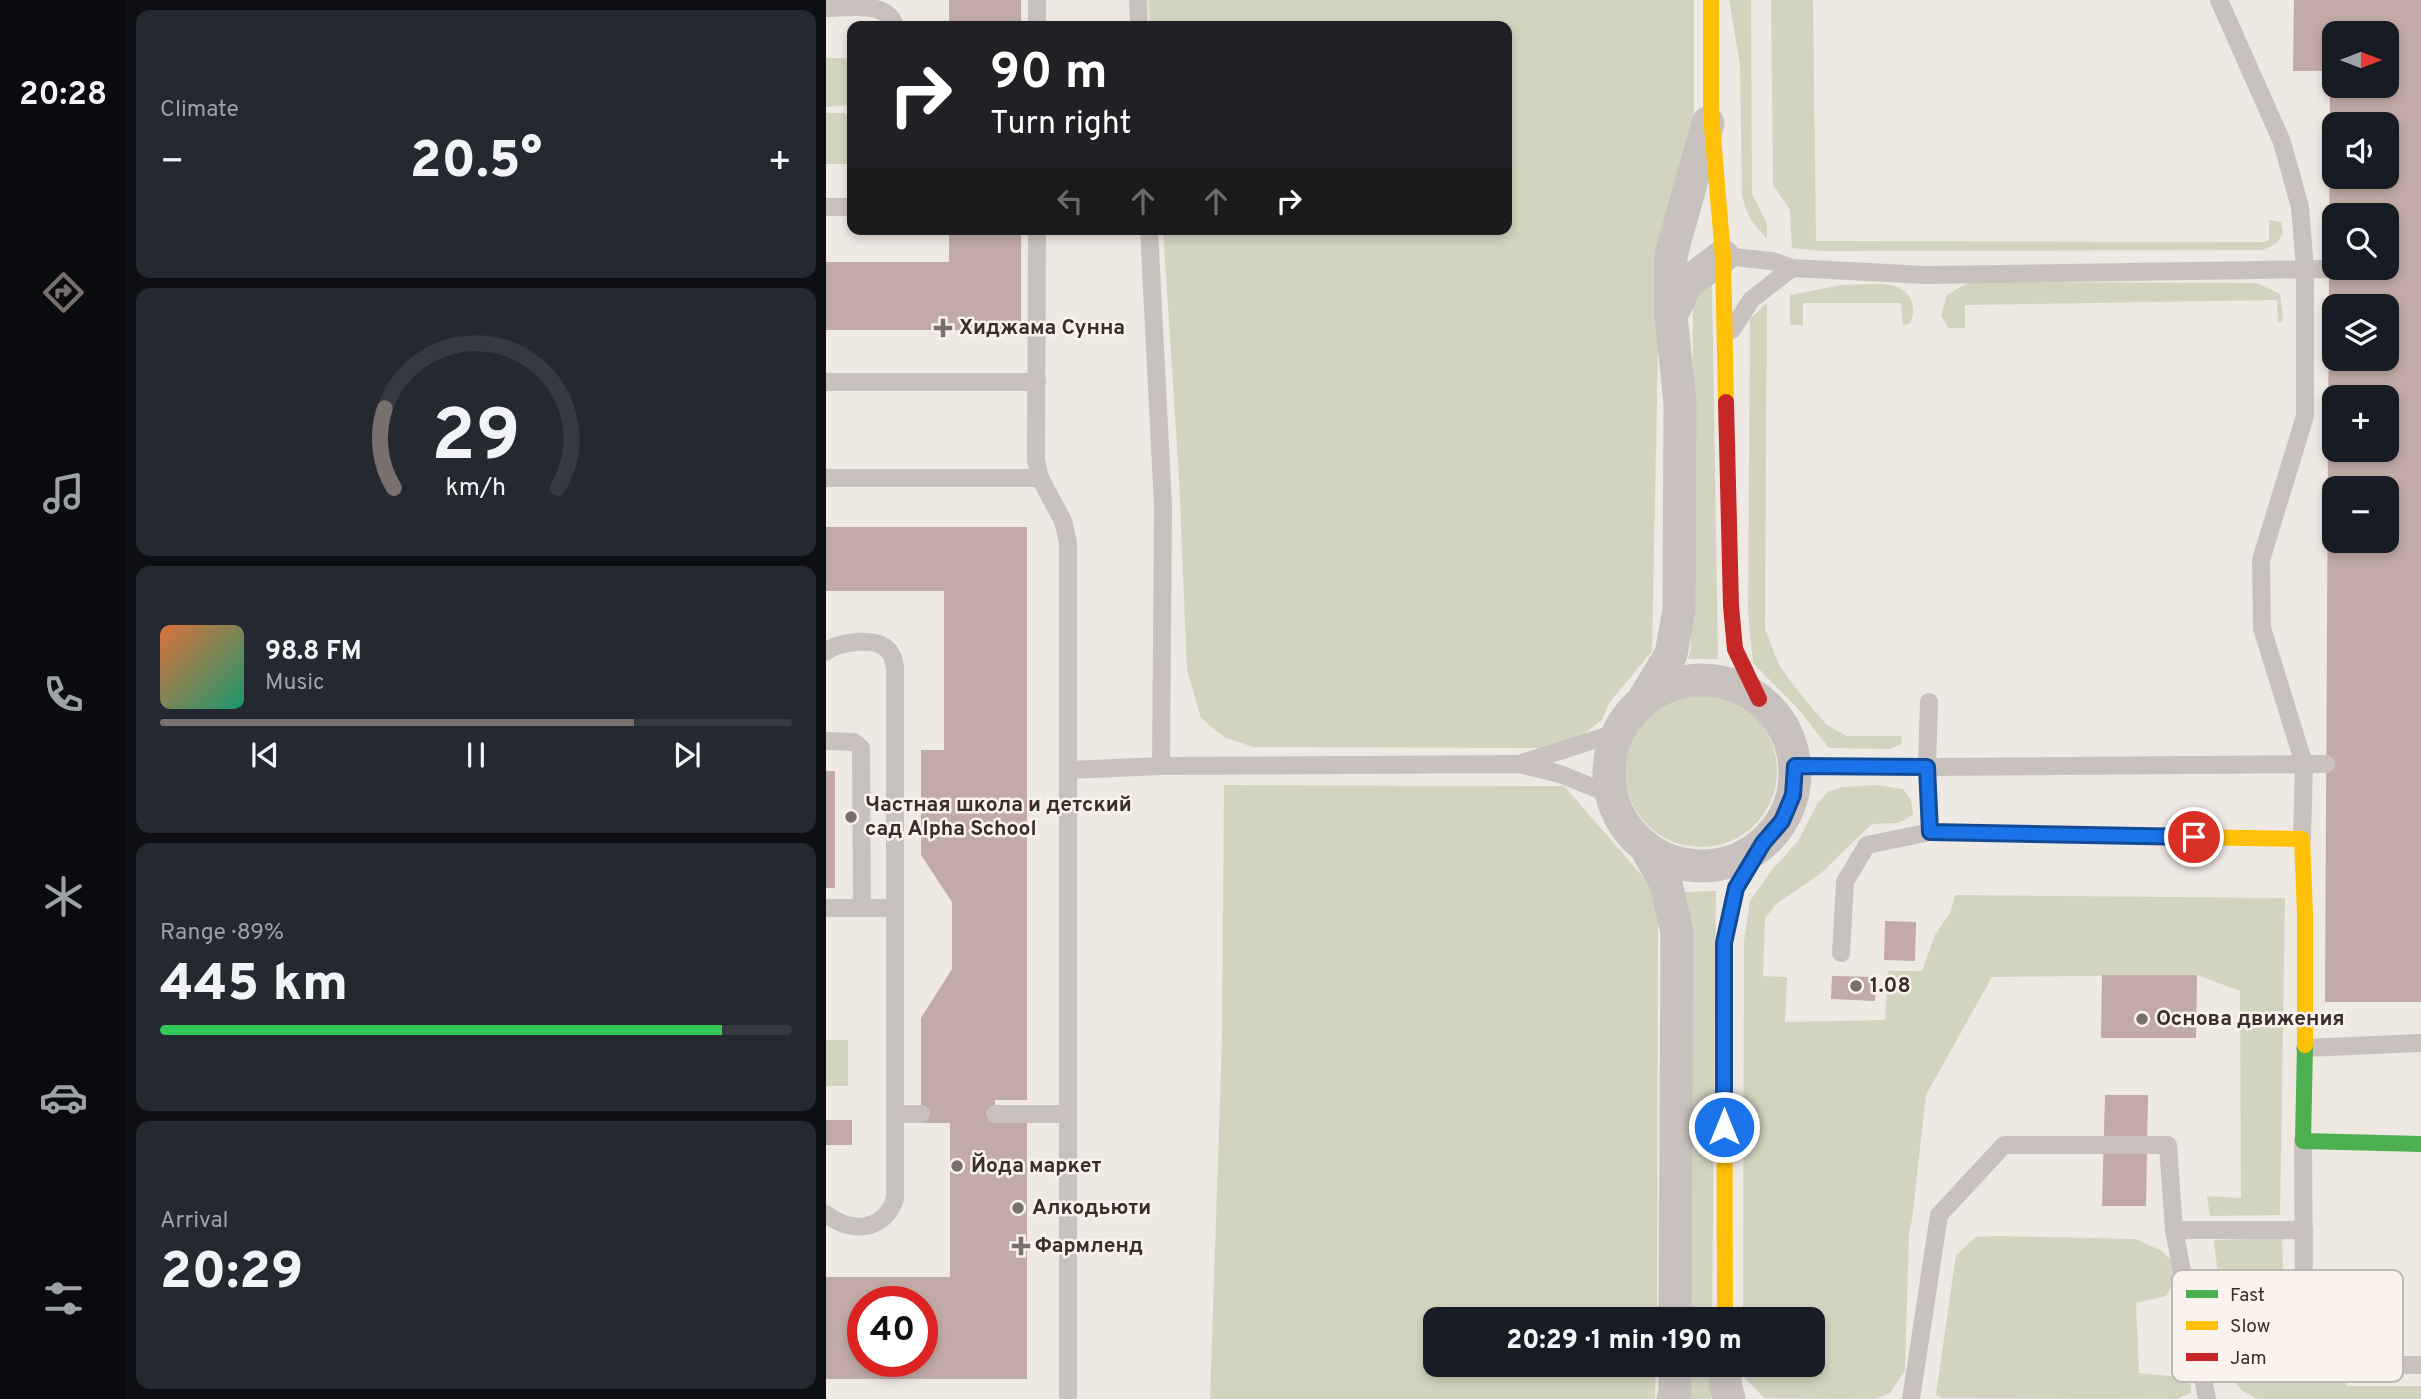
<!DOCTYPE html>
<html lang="en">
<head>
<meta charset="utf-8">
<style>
	body { margin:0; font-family:Overpass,sans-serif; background:#242831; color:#f1f3f6; height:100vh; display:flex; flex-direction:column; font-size:26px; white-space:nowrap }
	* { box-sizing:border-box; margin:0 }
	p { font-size:23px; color:#9ea1a6 }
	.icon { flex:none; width:38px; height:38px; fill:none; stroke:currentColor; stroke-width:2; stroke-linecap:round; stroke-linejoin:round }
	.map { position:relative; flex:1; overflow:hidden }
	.sheet { display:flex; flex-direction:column; gap:10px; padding:10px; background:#0d0f14; width:700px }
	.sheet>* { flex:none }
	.banner { position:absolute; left:21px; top:21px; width:665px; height:214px; border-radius:14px; box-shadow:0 4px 10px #0003; background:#202124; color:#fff; overflow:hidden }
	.needle { width:46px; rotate:90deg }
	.fabs { position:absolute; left:1496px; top:21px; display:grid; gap:14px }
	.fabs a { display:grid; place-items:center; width:77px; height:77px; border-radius:14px; background:#171b24; box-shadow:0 4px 10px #0003; font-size:35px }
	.speed { position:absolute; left:21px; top:1286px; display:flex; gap:14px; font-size:35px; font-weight:700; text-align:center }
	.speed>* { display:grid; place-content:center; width:91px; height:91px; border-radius:50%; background:#171b24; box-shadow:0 4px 10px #0003; line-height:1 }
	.speed .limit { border:10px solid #d22; background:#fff; color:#111 }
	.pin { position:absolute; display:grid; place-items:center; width:60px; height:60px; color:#fff; margin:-30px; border:4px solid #fff; border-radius:50%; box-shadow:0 2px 7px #0007 }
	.me { position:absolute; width:77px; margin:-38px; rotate:0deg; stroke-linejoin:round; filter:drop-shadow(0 0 5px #0008) }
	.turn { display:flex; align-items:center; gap:24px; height:147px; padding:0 28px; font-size:32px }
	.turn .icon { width:91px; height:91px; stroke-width:2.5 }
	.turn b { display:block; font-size:49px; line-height:60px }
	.lanes { display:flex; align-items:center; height:66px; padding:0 28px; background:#0003; justify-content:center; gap:35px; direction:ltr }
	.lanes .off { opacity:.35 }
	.big { font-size:52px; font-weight:800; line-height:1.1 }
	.sheet .tile { flex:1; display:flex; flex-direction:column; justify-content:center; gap:10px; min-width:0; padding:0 24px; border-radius:14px; background:#242831 }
	.sheet .dial { align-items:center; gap:0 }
	.dial svg { height:182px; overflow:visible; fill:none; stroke:#363941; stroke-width:7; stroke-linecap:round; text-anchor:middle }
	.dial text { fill:#f1f3f6; stroke:none }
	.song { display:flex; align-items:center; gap:21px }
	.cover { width:84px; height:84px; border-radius:10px; background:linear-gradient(135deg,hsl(20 70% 55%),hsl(160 70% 35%)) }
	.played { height:7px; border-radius:4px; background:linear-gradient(90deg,#796f6c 75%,#363941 75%) }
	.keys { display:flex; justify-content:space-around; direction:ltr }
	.heat { display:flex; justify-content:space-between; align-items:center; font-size:38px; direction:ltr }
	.charge { height:10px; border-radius:5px; background:linear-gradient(90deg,#34c759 89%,#363941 0) }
	.trip { position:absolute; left:597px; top:1307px; width:402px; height:70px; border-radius:14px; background:#171b24; box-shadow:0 4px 10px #0003; font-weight:800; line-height:70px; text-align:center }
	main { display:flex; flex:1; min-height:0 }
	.dock { display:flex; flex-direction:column; width:126px; justify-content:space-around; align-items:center; background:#090b0e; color:#9ea1a6 }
	.dock .icon { width:49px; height:49px }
	.dock .current { color:#796f6c }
	.dock b { font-size:32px; color:#f1f3f6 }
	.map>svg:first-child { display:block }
	.green { fill:#d2d4bf }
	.building { fill:#c2aba6; fill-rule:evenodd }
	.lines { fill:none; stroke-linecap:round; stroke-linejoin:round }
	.lane { stroke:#c9c1bd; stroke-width:18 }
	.street { stroke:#c9c1bd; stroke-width:33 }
	.fast { stroke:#4caf50; stroke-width:16 }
	.slow { stroke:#ffc107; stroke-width:16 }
	.jam { stroke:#c62828; stroke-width:16 }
	.route-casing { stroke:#114b97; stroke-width:18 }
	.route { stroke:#1a73e8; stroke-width:12 }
	.poi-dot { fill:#796f6c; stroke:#faf3ed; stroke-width:2.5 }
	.labels { text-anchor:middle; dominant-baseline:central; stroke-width:5; stroke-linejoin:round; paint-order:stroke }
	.poi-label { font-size:21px; font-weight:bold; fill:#3a2e2b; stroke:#faf3ed; text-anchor:start }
	.key { fill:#faf3ed; stroke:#c0b8b3; stroke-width:2 }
	.key-label { font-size:19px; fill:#3a2e2b }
</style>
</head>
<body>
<main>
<nav class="dock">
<b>20:28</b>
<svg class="icon current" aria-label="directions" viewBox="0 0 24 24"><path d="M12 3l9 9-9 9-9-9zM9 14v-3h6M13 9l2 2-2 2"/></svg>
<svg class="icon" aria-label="music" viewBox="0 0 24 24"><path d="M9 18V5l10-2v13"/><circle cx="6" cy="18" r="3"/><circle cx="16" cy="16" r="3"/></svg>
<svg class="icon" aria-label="phone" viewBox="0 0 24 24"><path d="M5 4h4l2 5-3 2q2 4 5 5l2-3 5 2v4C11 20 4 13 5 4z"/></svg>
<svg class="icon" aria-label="climate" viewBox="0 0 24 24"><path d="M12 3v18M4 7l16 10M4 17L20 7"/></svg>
<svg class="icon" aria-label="car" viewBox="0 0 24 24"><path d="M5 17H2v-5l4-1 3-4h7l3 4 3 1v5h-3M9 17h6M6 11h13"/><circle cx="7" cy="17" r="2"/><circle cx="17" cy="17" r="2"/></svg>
<svg class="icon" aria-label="filters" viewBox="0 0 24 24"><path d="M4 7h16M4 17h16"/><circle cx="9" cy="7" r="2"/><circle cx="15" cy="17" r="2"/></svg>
</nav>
<section class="sheet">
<div class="tile"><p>Climate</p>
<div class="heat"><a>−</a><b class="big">20.5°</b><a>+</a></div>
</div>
<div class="tile dial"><svg viewBox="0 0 100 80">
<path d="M14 69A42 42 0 1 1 86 69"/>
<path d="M14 69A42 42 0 0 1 10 34" stroke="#796f6c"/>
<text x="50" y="56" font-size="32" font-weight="700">29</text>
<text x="50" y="72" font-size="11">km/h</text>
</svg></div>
<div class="tile">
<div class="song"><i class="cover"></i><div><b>98.8 FM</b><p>Music</p></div></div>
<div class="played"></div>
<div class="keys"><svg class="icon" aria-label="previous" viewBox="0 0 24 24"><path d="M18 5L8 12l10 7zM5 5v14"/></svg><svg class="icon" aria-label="pause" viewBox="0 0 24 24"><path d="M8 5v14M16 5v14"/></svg><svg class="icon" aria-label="next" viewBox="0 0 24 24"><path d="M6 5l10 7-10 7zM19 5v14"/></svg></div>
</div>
<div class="tile"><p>Range · 89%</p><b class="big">445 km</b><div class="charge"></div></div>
<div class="tile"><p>Arrival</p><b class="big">20:29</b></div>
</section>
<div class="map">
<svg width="1595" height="1399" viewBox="0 0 1595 1399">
	<rect width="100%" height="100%" fill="#efe9e4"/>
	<g class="green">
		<path d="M 322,0 L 868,0 L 868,153 L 832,347 L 826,651 L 783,703 L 776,720 L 749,741 L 736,748 L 427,747 L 398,737 L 375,718 L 361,670 L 353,477 L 337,229 L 681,229 L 681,26 L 324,26 Z"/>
		<path d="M 903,0 L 925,0 L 926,193 L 941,224 L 941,238 C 926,224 920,214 916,194 L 914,65 Z"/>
		<path d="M 945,0 L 987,0 L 990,241 L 1438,242 L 1443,240 L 1443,220 L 1455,222 L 1457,233 L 1451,243 L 1437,250 L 995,251 L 966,248 L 964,210 L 947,185 Z"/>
		<path d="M 0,58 L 26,58 L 26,102 L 24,105 L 0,107 Z"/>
		<path d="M 0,113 L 18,113 L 26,119 L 26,164 L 0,164 Z"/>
		<path d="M 886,281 L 892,659 L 862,659 L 865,647 L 867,302 Z"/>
		<path d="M 1143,282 L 1431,283 L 1454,294 L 1457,320 L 1452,323 L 1451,300 L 1139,305 L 1139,328 L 1122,328 L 1115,315 L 1121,295 Z"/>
		<path d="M 1049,284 C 1056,284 1065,284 1071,287 C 1086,293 1092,311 1083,324 L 1077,325 L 1075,303 L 977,303 L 977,325 L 964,325 L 964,295 L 1016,285 Z"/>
		<path d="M 941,303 L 939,629 L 953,665 L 975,695 L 1001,725 L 1021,736 L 1076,736 L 1075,744 L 1064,749 L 1003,748 L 973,710 L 927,663 L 922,611 L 924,319 Z"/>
		<circle cx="875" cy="771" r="76"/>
		<path d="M 398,785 L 738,786 L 826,887 L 832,915 L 831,1319 L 609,1320 L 609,1365 L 830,1365 L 829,1399 L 384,1399 L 396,1040 Z"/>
		<path d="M 1050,785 L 1077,789 L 1085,799 L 1087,815 L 1072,823 L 1046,824 L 994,874 L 950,904 L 939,918 L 937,976 L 961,977 L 959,1022 L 1059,1020 L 1062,971 L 1096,971 L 1109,935 L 1124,913 L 1129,895 L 1459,898 L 1454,1215 L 1384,1216 L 1381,1196 L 1415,1198 L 1414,991 L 1371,975 L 1166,977 L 1100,1095 L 1086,1220 L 1083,1233 L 1079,1370 L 1064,1393 L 1049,1399 L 938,1398 L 917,1376 L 917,1365 L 987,1365 L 987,1320 L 917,1319 L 918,941 L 924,901 L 945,871 L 972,841 L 991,804 L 1002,792 L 1016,787 Z"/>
		<path d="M 890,891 L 886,1319 L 864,1319 L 858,892 Z"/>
		<rect x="0" y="1040" width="22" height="46"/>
		<path d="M 1171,1236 L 1310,1239 L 1336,1251 L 1345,1260 L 1350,1272 L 1347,1284 L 1340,1296 L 1310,1303 L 1313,1373 L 1364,1378 L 1365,1393 L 1351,1399 L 1116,1398 L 1110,1395 L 1130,1255 L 1150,1237 Z"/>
		<path d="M 1456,1238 C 1457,1255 1456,1290 1461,1304 C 1468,1330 1513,1338 1518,1353 C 1521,1363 1520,1376 1521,1386 L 1595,1386 L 1595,1399 L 1431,1399 L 1415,1390 L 1403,1374 L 1388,1240 Z"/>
		<path d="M 864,1365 L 885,1365 L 885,1399 L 863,1399 Z"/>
	</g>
	<g class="building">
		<rect x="123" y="0" width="72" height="26"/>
		<path d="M 1468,0 L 1595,0 L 1595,1002 L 1499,1002 L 1504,71 L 1467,71 ZM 1508,33 L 1561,33 L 1561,86 L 1508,86 ZM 1508,124 L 1561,124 L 1561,177 L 1508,177 ZM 1508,215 L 1561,215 L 1561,268 L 1508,268 ZM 1508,306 L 1561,306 L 1561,359 L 1508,359 ZM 1508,397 L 1561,397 L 1561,450 L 1508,450 ZM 1508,488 L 1561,488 L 1561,541 L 1508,541 Z"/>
		<path d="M 123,229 L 195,229 L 195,330 L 0,330 L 0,262 L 123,262 Z"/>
		<path d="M 0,527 L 201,527 L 201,1100 L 169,1100 L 169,1123 L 201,1123 L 201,1379 L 0,1379 L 0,1277 L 124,1277 L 124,1123 L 95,1123 L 95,1018 L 126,969 L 126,902 L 95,855 L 95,750 L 118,750 L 118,591 L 0,591 ZM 37,1302 L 96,1302 L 96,1362 L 37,1362 Z"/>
		<rect x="0" y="771" width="9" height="117"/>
		<path d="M 1059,921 L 1090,922 L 1089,961 L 1058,960 Z"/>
		<path d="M 1276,975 L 1371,975 L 1370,1038 L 1275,1038 Z"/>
		<path d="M 1006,976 L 1050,977 L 1049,1001 L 1005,999 Z"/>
		<path d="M 1279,1095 L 1322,1095 L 1320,1206 L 1276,1206 Z"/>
		<rect x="0" y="1120" width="26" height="25"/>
	</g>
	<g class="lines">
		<g class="lane">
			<path d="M 211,0 L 211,26"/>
			<path d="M 312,0 L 313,26"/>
			<path d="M 1393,0 L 1456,142 L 1474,207 L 1479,269 L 1479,416 L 1435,560 L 1436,628 L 1478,764 L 1476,839"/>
			<path d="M 0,8 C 23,8 61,0 69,26"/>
			<path d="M 0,207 L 26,207"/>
			<path d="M 211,229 L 210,460 L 214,478 L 237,521 L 242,542 L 242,1399"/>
			<path d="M 323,229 L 337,506 L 335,766"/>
			<path d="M 897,256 L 946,261 L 966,268 L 1099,275 L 1503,269"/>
			<path d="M 906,330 L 925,300 L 966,268"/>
			<path d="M 0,382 L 211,382"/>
			<path d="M 0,478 L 214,478"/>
			<path d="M 0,652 C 10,642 41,639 55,645 C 64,649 68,658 69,668 L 69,1199 C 58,1231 25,1234 0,1214"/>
			<path d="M 1103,702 L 1101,767 L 1500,764"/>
			<path d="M 0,741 L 28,742 L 35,748 L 36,908"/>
			<path d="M 693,764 L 793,732"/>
			<path d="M 242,770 L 335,766 L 693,764 L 734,774 L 786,795"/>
			<path d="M 0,908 L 69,908"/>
			<path d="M 1015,953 L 1019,882 L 1041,845 L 1104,832"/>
			<path d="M 1479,1048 L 1595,1043"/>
			<path d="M 69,1114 L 95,1114"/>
			<path d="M 169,1114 L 242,1114"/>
			<path d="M 1477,1141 L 1478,1289 L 1506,1325 L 1551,1365 L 1595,1365"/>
			<path d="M 1348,1230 L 1478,1230"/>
			<path d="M 1085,1399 L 1113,1215 L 1178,1145 L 1342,1145 L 1348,1230 L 1381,1399"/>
		</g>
		<g class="street">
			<path d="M 845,315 L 861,283 L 897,256"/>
			<circle cx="876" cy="773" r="93"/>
			<path d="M 816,702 L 845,654 L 853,610 L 854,404 L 845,315 L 845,255 L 882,123"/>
			<path d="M 819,846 L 840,883 L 851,933 L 849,1320"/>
			<path d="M 899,1365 L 899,1383 L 903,1399"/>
			<path d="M 847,1399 L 849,1392 L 849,1365"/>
		</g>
		<g class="fast">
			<path d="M 969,766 L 1101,767 L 1104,832 L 1247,835"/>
			<path d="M 1479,1045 L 1477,1141 L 1595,1144"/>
		</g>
		<g class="slow">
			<path d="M 885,0 L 885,113 L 897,256 L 900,402"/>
			<path d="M 1247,835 L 1476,839 L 1479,914 L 1479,1045"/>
			<path d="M 899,1320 L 898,943 L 910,888 L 937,843"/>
		</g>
		<path class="jam" d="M 900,402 L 905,606 L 909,649 L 933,699"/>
	</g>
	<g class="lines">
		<defs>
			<path id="route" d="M 898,1127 L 898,943 L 910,888 L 937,843 L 956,821 L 967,795 L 969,766 L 1101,767 L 1104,832 L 1368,837"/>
		</defs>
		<use href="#route" class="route-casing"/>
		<use href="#route" class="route"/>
	</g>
	<g class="poi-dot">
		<path d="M113.5 317.5h7v7h7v7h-7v7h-7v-7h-7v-7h7z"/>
		<circle cx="25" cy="817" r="7"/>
		<circle cx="1030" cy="986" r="7"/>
		<circle cx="1316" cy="1019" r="7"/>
		<circle cx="131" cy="1166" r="7"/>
		<circle cx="192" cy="1208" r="7"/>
		<path d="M191.5 1235.5h7v7h7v7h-7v7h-7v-7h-7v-7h7z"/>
	</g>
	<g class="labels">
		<g class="poi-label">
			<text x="133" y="328">Хиджама Сунна</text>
			<text x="39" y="805">Частная школа и детский<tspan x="39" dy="24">сад Alpha School</tspan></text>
			<text x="1044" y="986">1.08</text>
			<text x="1330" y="1019">Основа движения</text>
			<text x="145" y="1166">Йода маркет</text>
			<text x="206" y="1208">Алкодьюти</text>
			<text x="209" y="1246">Фармленд</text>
		</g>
	</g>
	<rect x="1346" y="1270" width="231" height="112" rx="10" class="key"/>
	<rect x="1360" y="1290" width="32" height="8" fill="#4caf50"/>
	<rect x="1360" y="1321" width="32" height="9" fill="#ffc107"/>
	<rect x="1360" y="1353" width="32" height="8" fill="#c62828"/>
	<g class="key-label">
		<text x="1404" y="1301">Fast</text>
		<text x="1404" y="1332">Slow</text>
		<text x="1404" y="1364">Jam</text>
	</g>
</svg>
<div class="fabs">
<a><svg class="needle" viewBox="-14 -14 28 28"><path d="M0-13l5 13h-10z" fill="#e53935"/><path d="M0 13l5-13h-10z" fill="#9ea1a6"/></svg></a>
<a><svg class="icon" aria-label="sound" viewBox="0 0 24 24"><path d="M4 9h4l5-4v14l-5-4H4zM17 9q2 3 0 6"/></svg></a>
<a><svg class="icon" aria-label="search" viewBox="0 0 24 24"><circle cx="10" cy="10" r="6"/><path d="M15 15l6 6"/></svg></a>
<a><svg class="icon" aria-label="layers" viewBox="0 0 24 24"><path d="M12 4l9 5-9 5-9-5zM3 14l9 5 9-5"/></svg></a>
<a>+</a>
<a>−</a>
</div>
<div class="speed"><div class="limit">40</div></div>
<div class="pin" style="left:1368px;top:837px;background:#d93025"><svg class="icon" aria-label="arrive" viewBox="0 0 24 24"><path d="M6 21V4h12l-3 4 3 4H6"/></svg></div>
<svg class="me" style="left:898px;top:1127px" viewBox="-20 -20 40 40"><circle r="17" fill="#1a73e8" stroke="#fff" stroke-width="3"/><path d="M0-11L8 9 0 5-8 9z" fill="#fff"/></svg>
<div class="trip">20:29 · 1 min · 190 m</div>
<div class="banner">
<div class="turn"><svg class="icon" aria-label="right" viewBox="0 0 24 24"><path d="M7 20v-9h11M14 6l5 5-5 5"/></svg><div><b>90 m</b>Turn right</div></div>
<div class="lanes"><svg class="icon off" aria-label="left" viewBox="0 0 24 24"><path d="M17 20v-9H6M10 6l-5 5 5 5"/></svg><svg class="icon off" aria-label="ahead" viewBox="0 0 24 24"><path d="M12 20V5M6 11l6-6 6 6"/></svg><svg class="icon off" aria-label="ahead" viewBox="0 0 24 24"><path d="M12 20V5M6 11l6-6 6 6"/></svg><svg class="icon" aria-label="right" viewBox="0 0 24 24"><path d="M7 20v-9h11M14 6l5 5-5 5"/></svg></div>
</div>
</div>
</main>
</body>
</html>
